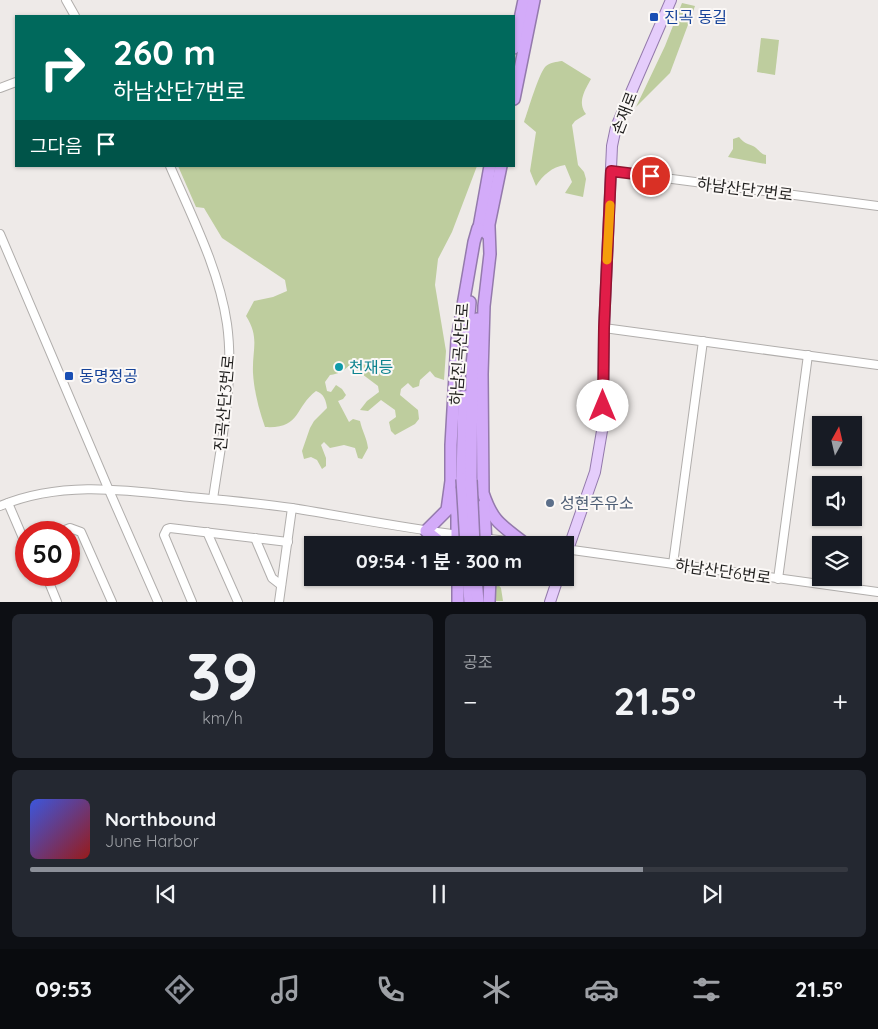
<!DOCTYPE html>
<html lang="ko">
<head>
<meta charset="utf-8">
<style>
	body { margin:0; font-family:Quicksand,"Noto Sans KR",sans-serif; background:#242831; color:#f1f3f6; height:100vh; display:flex; flex-direction:column; font-size:19px; white-space:nowrap }
	* { box-sizing:border-box; margin:0 }
	p { font-size:16px; color:#9ea1a6 }
	.icon { flex:none; width:28px; height:28px; fill:none; stroke:currentColor; stroke-width:2; stroke-linecap:round; stroke-linejoin:round }
	.map { position:relative; height:602px; overflow:hidden }
	.details { display:flex; flex-direction:column; gap:12px; padding:12px; background:#0d0f14; flex:1 }
	.details>* { flex:none }
	.hud { position:absolute; left:15px; top:15px; width:500px; height:152px; border-radius:0px; box-shadow:0 1px 4px #0004; background:#00695c; color:#fff; overflow:hidden }
	.needle { width:32px; rotate:8deg }
	.buttons { position:absolute; left:812px; top:416px; display:grid; gap:10px }
	.buttons a { display:grid; place-items:center; width:50px; height:50px; border-radius:0px; background:#171b24; box-shadow:0 1px 4px #0004; font-size:25px }
	.speed { position:absolute; left:15px; top:521px; display:flex; gap:10px; font-size:25px; font-weight:700; text-align:center }
	.speed>* { display:grid; place-content:center; width:65px; height:65px; border-radius:50%; background:#171b24; box-shadow:0 1px 4px #0004; line-height:1 }
	.speed .limit { border:8px solid #d22; background:#fff; color:#111 }
	.pin { position:absolute; display:grid; place-items:center; width:42px; height:42px; color:#fff; margin:-21px; border:2px solid #fff; border-radius:50%; box-shadow:0 1px 5px #0007 }
	.me { position:absolute; width:55px; margin:-28px; rotate:0deg; stroke-linejoin:round; filter:drop-shadow(0 0 4px #0008) }
	.turn { display:flex; align-items:center; gap:18px; height:105px; padding:0 15px; font-size:22px }
	.turn .icon { width:65px; height:65px; stroke-width:2.5 }
	.turn b { display:block; font-size:35px; line-height:42px }
	.then { display:flex; align-items:center; height:48px; padding:0 15px; background:#0003; gap:10px; font-size:19px }
	.big { font-size:38px; font-weight:700; line-height:1.1 }
	.details .tile { flex:1; display:flex; flex-direction:column; justify-content:center; gap:8px; min-width:0; padding:0 18px; border-radius:8px; background:#242831 }
	.details .dial { align-items:center; gap:0 }
	.dial b { font-size:65px; line-height:1 }
	.song { display:flex; align-items:center; gap:15px }
	.cover { width:60px; height:60px; border-radius:8px; background:linear-gradient(135deg,hsl(230 70% 55%),hsl(0 70% 35%)) }
	.played { height:5px; border-radius:2px; background:linear-gradient(90deg,#8c9099 75%,#363941 75%) }
	.keys { display:flex; justify-content:space-around; direction:ltr }
	.heat { display:flex; justify-content:space-between; align-items:center; font-size:28px; direction:ltr }
	.details .tiles { flex:1; display:grid; gap:12px; grid-template-columns:1fr 1fr }
	.tile:last-child { grid-column:span 2 }
	.trip { position:absolute; left:304px; top:536px; width:270px; height:50px; border-radius:0px; background:#171b24; box-shadow:0 1px 4px #0004; font-weight:700; line-height:50px; text-align:center }
	.tabs { display:flex; height:80px; justify-content:space-around; align-items:center; background:#090b0e; color:#9ea1a6 }
	.tabs .icon { width:35px; height:35px }
	.tabs .current { color:#8c9099 }
	.tabs b { font-size:22px; color:#f1f3f6 }
	.map>svg:first-child { display:block }
	.green { fill:#becd9e }
	.lines { fill:none; stroke-linecap:round; stroke-linejoin:round }
	.minor-casing { stroke:#b1aeac; stroke-width:10 }
	.major-casing { stroke:#947aac; stroke-width:12 }
	.highway-casing { stroke:#947aac; stroke-width:14 }
	.minor { stroke:#fff; stroke-width:8 }
	.major { stroke:#e5cdfb; stroke-width:10 }
	.highway { stroke:#d3abf9; stroke-width:11 }
	.highway-bridge-casing { stroke:#947aac; stroke-width:14; stroke-linecap:butt }
	.highway-bridge { stroke:#d3abf9; stroke-width:11 }
	.route-casing { stroke:#92132f; stroke-width:12 }
	.route { stroke:#e11d48; stroke-width:9 }
	.slow { stroke:#f59e0b; stroke-width:9 }
	.transit-dot { fill:#1a4fb4; stroke:#fbf8f6; stroke-width:2 }
	.culture-dot { fill:#0f9aa8; stroke:#fbf8f6; stroke-width:2 }
	.service-dot { fill:#5c6f8a; stroke:#fbf8f6; stroke-width:2 }
	.labels { text-anchor:middle; dominant-baseline:central; stroke-width:4; stroke-linejoin:round; paint-order:stroke }
	.transit-label { font-size:16px; fill:#164399; stroke:#fbf8f6; text-anchor:start }
	.street-label { font-size:16px; fill:#201f1e; stroke:#fbf8f6 }
	.culture-label { font-size:16px; fill:#0d838f; stroke:#fbf8f6; text-anchor:start }
	.service-label { font-size:16px; fill:#4e5e75; stroke:#fbf8f6; text-anchor:start }
</style>
</head>
<body>
<div class="map">
<svg width="878" height="602" viewBox="0 0 878 602">
	<rect width="100%" height="100%" fill="#eeeae8"/>
	<g class="green">
		<path d="M 682,3 L 695,6 L 670,73 L 636,107 L 665,46 Z"/>
		<path d="M 761,38 L 779,40 L 775,75 L 757,72 Z"/>
		<path d="M 562,61 L 591,79 C 585,90 577,102 586,114 L 575,121 L 572,125 L 578,165 L 584,172 L 586,179 L 583,197 L 565,193 L 572,182 L 565,165 C 552,167 543,175 536,186 L 530,171 L 536,132 L 524,122 C 528,111 539,72 546,66 C 551,62 556,62 562,61 Z"/>
		<path d="M 739,137 C 744,143 746,143 753,146 C 759,149 760,154 766,155 L 766,164 L 728,157 L 733,149 L 733,139 Z"/>
		<path d="M 178,166 L 477,166 L 452,232 L 438,259 L 435,285 L 446,351 L 444,380 L 435,377 L 430,371 L 420,380 L 419,386 L 413,388 L 408,383 L 401,389 L 400,395 L 418,410 L 419,419 L 415,424 L 395,435 L 391,431 L 389,422 L 396,417 L 395,410 L 381,400 L 368,411 L 360,410 L 367,401 L 379,392 L 378,386 L 350,365 C 343,371 339,374 330,375 L 325,382 L 327,391 L 331,392 L 336,385 L 342,389 L 346,395 L 343,399 L 338,401 L 349,422 L 353,419 L 360,421 C 362,431 367,438 368,448 L 362,459 L 358,458 L 355,448 L 344,445 L 330,448 L 324,442 L 321,445 L 326,458 L 326,466 L 322,469 L 317,460 L 311,457 L 304,459 L 302,451 L 310,428 L 314,421 L 327,408 C 326,400 324,394 316,391 C 294,408 301,429 265,427 C 259,410 254,391 253,373 C 252,349 260,338 246,316 L 254,301 L 273,297 L 287,291 L 285,280 L 222,238 L 204,208 L 196,207 Z"/>
		<path d="M 496,582 L 501,588 L 503,601 L 495,601 L 493,587 Z"/>
	</g>
	<g class="lines">
		<defs>
			<g id="minor">
				<path d="M 66,0 L 75,16"/>
				<path d="M 0,88 L 16,82"/>
				<path d="M 170,166 C 192,217 219,269 227,324 C 235,382 221,442 213,499"/>
				<path d="M 611,171 L 878,206"/>
				<path d="M 0,234 L 108,488 L 158,602"/>
				<path d="M 604,328 L 878,365"/>
				<path d="M 8,503 L 26,545"/>
				<path d="M 0,506 C 61,480 127,490 190,497 C 224,500 258,503 292,508 C 348,517 403,528 460,535"/>
				<path d="M 60,532 L 70,528 L 81,532 L 112,602"/>
				<path d="M 207,532 L 238,602"/>
				<path d="M 255,538 L 272,578 L 281,585"/>
				<path d="M 481,538 L 542,545"/>
				<path d="M 565,549 L 878,592"/>
				<path d="M 673,564 L 703,341"/>
				<path d="M 46,575 L 57,602"/>
				<path d="M 778,579 L 808,355"/>
				<path d="M 192,602 L 164,535 L 167,529 L 170,528 L 288,542"/>
				<path d="M 279,602 L 292,508"/>
			</g>
			<g id="major">
				<path d="M 565,558 L 595,472 L 603,425 L 604,328 L 612,146 L 616,127 L 671,0"/>
				<path d="M 550,602 L 558,578"/>
			</g>
			<g id="highway">
				<path d="M 514,48 L 524,0"/>
				<path d="M 514,99 L 534,0"/>
				<path d="M 489,227 L 490,254 L 484,306 L 482,374 L 483,493 C 493,522 500,524 523,542"/>
				<path d="M 478,233 L 490,166"/>
				<path d="M 487,234 L 501,166"/>
				<path d="M 467,340 L 470,302"/>
				<path d="M 462,479 L 464,396"/>
				<path d="M 471,480 L 472,365 L 477,319"/>
				<path d="M 453,493 L 457,515 L 457,545"/>
				<path d="M 484,504 L 486,545"/>
				<path d="M 444,545 L 426,531 L 447,510 L 451,481 L 451,445 L 457,340 L 474,242 L 478,228"/>
				<path d="M 458,578 L 458,602"/>
				<path d="M 468,578 L 470,602"/>
				<path d="M 476,578 L 478,602"/>
				<path d="M 489,602 L 490,578"/>
			</g>
		</defs>
		<use href="#minor" class="minor-casing"/>
		<use href="#major" class="major-casing"/>
		<use href="#highway" class="highway-casing"/>
		<use href="#minor" class="minor"/>
		<use href="#major" class="major"/>
		<use href="#highway" class="highway"/>
		<defs>
			<g id="highway-bridge">
				<path d="M 462,479 L 466,545"/>
				<path d="M 471,480 L 474,545"/>
			</g>
		</defs>
		<use href="#highway-bridge" class="highway-bridge-casing"/>
		<use href="#highway-bridge" class="highway-bridge"/>
	</g>
	<g class="lines">
		<defs>
			<path id="route" d="M 603,406 L 604,328 L 611,171 L 651,176"/>
		</defs>
		<use href="#route" class="route-casing"/>
		<use href="#route" class="route"/>
		<path class="slow" d="M 607,260 L 610,205"/>
	</g>
	<g class="transit-dot">
		<rect x="649" y="12" width="10" height="10" rx="2.5"/>
		<rect x="64" y="371" width="10" height="10" rx="2.5"/>
	</g>
	<circle class="culture-dot" cx="339" cy="367" r="5"/>
	<circle class="service-dot" cx="550" cy="503" r="5"/>
	<g class="labels">
		<g class="transit-label">
			<text x="664" y="17">진곡 동길</text>
			<text x="79" y="376">동명정공</text>
		</g>
		<g class="street-label">
			<text transform="translate(624 113) rotate(-69)">손재로</text>
			<text transform="translate(745 189) rotate(7)">하남산단7번로</text>
			<text transform="translate(459 354) rotate(-86)">하남진곡산단로</text>
			<text transform="translate(224 403) rotate(-85)">진곡산단3번로</text>
			<text transform="translate(723 571) rotate(8)">하남산단6번로</text>
		</g>
		<g class="culture-label">
			<text x="349" y="367">천재등</text>
		</g>
		<g class="service-label">
			<text x="560" y="503">성현주유소</text>
		</g>
	</g>
</svg>
<div class="buttons">
<a><svg class="needle" viewBox="-14 -14 28 28"><path d="M0-13l5 13h-10z" fill="#e53935"/><path d="M0 13l5-13h-10z" fill="#9ea1a6"/></svg></a>
<a><svg class="icon" aria-label="sound" viewBox="0 0 24 24"><path d="M4 9h4l5-4v14l-5-4H4zM17 9q2 3 0 6"/></svg></a>
<a><svg class="icon" aria-label="layers" viewBox="0 0 24 24"><path d="M12 4l9 5-9 5-9-5zM3 14l9 5 9-5"/></svg></a>
</div>
<div class="speed"><div class="limit">50</div></div>
<div class="pin" style="left:651px;top:176px;background:#d93025"><svg class="icon" aria-label="arrive" viewBox="0 0 24 24"><path d="M6 21V4h12l-3 4 3 4H6"/></svg></div>
<svg class="me" style="left:603px;top:406px" viewBox="-20 -20 40 40"><circle r="19" fill="#fff"/><path d="M0-13L10 11 0 6-10 11z" fill="#e11d48"/></svg>
<div class="trip">09:54 · 1 분 · 300 m</div>
<div class="hud">
<div class="turn"><svg class="icon" aria-label="right" viewBox="0 0 24 24"><path d="M7 20v-9h11M14 6l5 5-5 5"/></svg><div><b>260 m</b>하남산단7번로</div></div>
<div class="then">그다음<svg class="icon" aria-label="arrive" viewBox="0 0 24 24"><path d="M6 21V4h12l-3 4 3 4H6"/></svg></div>
</div>
</div>
<section class="details">
<div class="tiles">
<div class="tile dial"><b>39</b><p>km/h</p></div>
<div class="tile"><p>공조</p>
<div class="heat"><a>−</a><b class="big">21.5°</b><a>+</a></div>
</div>
<div class="tile">
<div class="song"><i class="cover"></i><div><b>Northbound</b><p>June Harbor</p></div></div>
<div class="played"></div>
<div class="keys"><svg class="icon" aria-label="previous" viewBox="0 0 24 24"><path d="M18 5L8 12l10 7zM5 5v14"/></svg><svg class="icon" aria-label="pause" viewBox="0 0 24 24"><path d="M8 5v14M16 5v14"/></svg><svg class="icon" aria-label="next" viewBox="0 0 24 24"><path d="M6 5l10 7-10 7zM19 5v14"/></svg></div>
</div>
</div>
</section>
<nav class="tabs">
<b>09:53</b>
<svg class="icon current" aria-label="directions" viewBox="0 0 24 24"><path d="M12 3l9 9-9 9-9-9zM9 14v-3h6M13 9l2 2-2 2"/></svg>
<svg class="icon" aria-label="music" viewBox="0 0 24 24"><path d="M9 18V5l10-2v13"/><circle cx="6" cy="18" r="3"/><circle cx="16" cy="16" r="3"/></svg>
<svg class="icon" aria-label="phone" viewBox="0 0 24 24"><path d="M5 4h4l2 5-3 2q2 4 5 5l2-3 5 2v4C11 20 4 13 5 4z"/></svg>
<svg class="icon" aria-label="climate" viewBox="0 0 24 24"><path d="M12 3v18M4 7l16 10M4 17L20 7"/></svg>
<svg class="icon" aria-label="car" viewBox="0 0 24 24"><path d="M5 17H2v-5l4-1 3-4h7l3 4 3 1v5h-3M9 17h6M6 11h13"/><circle cx="7" cy="17" r="2"/><circle cx="17" cy="17" r="2"/></svg>
<svg class="icon" aria-label="filters" viewBox="0 0 24 24"><path d="M4 7h16M4 17h16"/><circle cx="9" cy="7" r="2"/><circle cx="15" cy="17" r="2"/></svg>
<b>21.5°</b>
</nav>
</body>
</html>
